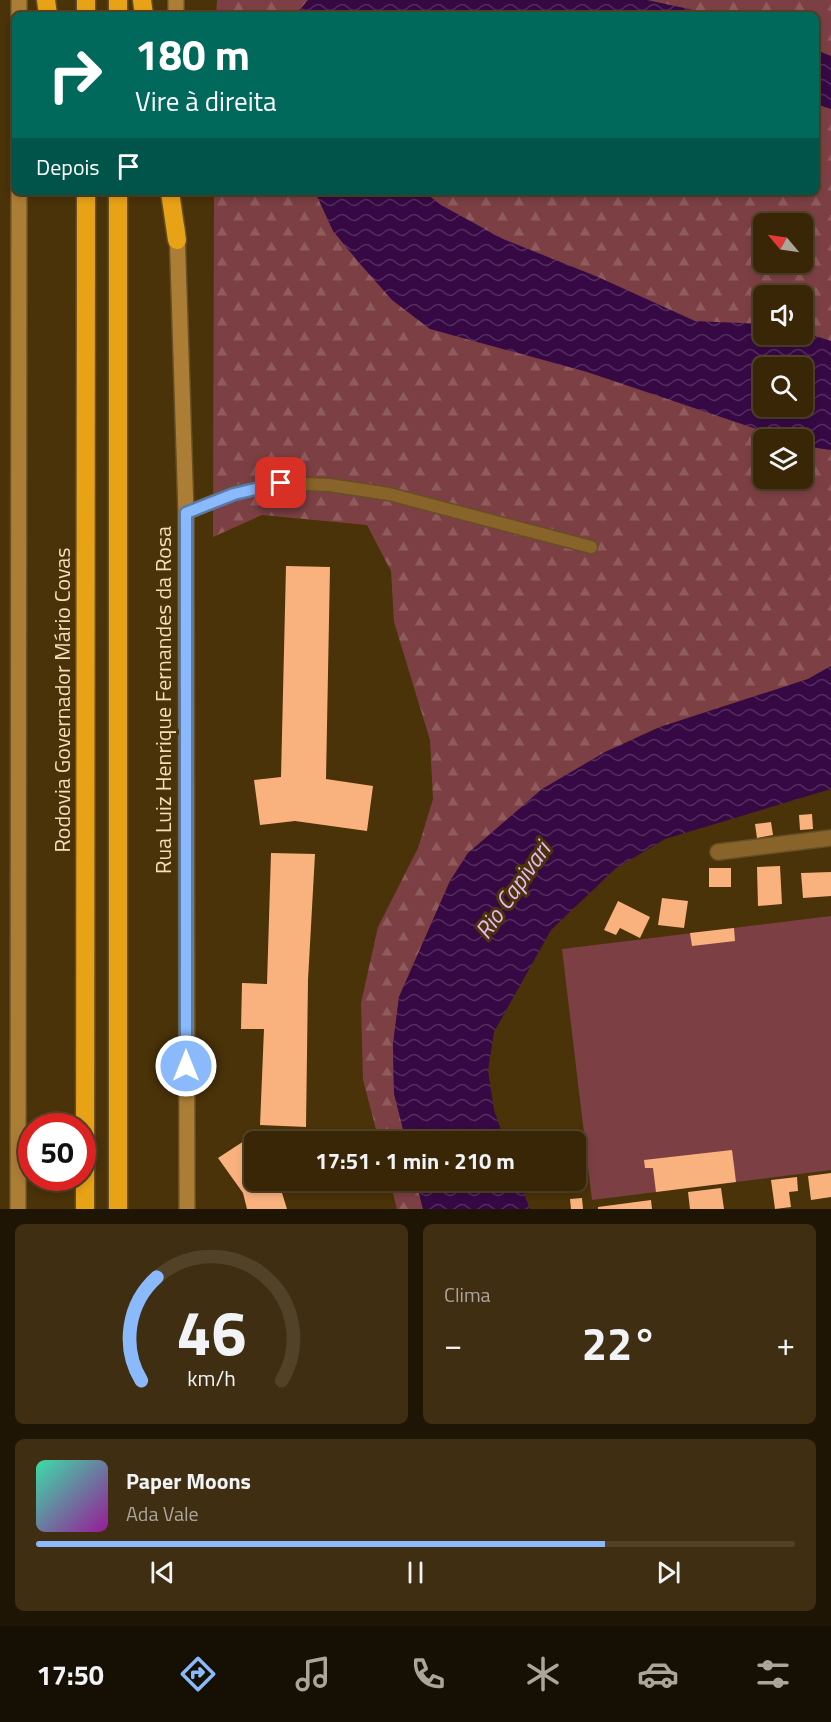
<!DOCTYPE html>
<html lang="pt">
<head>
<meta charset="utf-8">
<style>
	body { margin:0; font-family:"Titillium Web",sans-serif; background:#3f2e11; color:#f1f3f6; height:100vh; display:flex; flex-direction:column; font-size:22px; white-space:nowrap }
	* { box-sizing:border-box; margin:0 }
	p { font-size:20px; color:#aba59b }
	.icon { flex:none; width:33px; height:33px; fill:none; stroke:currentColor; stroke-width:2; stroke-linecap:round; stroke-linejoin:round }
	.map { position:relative; height:1209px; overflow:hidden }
	.drawer { display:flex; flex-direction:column; gap:15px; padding:15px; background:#1f1504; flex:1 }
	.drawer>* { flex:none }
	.banner { position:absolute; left:12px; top:12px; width:807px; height:183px; border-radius:9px; box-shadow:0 3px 9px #0003,0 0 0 2px #524328; background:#00695c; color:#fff; overflow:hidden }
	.needle { width:39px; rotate:299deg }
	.buttons { position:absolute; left:753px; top:213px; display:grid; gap:12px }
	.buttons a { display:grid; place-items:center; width:60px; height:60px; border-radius:9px; background:#382607; box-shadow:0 3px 9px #0003,0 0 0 2px #524328; font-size:30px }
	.speed { position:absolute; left:18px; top:1113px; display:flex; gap:12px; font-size:30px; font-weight:700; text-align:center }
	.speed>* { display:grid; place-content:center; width:78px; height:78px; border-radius:50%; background:#382607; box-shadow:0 3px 9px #0003,0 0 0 2px #524328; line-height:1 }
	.speed .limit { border:9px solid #d22; background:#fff; color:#111 }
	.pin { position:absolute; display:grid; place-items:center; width:51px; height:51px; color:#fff; margin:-26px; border-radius:12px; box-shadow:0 3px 9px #0006 }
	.me { position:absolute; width:66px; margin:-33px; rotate:0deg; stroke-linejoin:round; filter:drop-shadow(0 0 4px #0008) }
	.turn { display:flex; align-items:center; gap:21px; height:126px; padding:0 24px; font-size:27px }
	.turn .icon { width:78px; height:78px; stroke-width:2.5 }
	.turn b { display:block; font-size:42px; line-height:51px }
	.then { display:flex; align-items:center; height:57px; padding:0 24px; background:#0003; gap:12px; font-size:22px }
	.big { font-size:45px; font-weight:700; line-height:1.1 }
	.drawer .card { flex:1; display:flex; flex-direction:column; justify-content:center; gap:9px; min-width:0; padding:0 21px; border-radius:9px; background:#3f2e11 }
	.drawer .dial { align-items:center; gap:0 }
	.dial svg { height:156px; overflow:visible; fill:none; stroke:#524328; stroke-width:7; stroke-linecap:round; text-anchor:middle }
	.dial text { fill:#f1f3f6; stroke:none }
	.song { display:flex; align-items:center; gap:18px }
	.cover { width:72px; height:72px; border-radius:9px; background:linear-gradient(135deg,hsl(160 70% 55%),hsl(300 70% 35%)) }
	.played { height:6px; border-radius:3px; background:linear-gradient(90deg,#8abafc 75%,#524328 75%) }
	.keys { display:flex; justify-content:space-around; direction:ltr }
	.heat { display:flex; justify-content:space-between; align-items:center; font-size:33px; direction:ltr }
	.drawer .tiles { flex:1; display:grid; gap:15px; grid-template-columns:1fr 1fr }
	.card:last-child { grid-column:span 2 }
	.trip { position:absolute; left:244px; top:1131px; width:342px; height:60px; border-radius:9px; background:#382607; box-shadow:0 3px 9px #0003,0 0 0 2px #524328; font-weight:700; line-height:60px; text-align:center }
	.tabs { display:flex; height:96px; justify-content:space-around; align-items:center; background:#160f03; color:#aba59b }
	.tabs .icon { width:42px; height:42px }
	.tabs .on { color:#8abafc }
	.tabs b { font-size:27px; color:#f1f3f6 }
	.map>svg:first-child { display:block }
	.green { fill:#7c4044 }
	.forest { fill:url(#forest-firs); fill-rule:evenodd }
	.water { fill:url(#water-waves); fill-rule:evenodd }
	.building { fill:#f9b27e }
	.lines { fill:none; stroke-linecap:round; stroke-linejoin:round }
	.lane-casing { stroke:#664e25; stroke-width:15 }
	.street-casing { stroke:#664e25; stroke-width:18 }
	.secondary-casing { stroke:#664e25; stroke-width:18 }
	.highway-casing { stroke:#664e25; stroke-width:21 }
	.lane { stroke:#88642a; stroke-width:12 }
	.street { stroke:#88642a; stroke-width:15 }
	.secondary { stroke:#ac7e35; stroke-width:15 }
	.highway { stroke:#e8a216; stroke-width:18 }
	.route-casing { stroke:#5a79a4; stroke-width:15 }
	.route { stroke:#8abafc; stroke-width:10 }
	.labels { text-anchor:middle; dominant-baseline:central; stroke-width:6; stroke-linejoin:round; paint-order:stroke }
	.street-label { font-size:22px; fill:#f7debb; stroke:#4a3209 }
	.water-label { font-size:24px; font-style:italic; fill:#e4b7f6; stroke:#4a3209 }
</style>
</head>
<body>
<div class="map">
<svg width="831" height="1209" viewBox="0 0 831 1209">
	<defs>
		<pattern id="forest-firs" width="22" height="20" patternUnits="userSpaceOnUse" patternTransform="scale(1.5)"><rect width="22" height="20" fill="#7c4044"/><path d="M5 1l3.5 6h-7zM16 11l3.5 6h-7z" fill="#8f5b5d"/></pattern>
		<pattern id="water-waves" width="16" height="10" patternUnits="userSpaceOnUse" patternTransform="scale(1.5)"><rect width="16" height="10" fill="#360944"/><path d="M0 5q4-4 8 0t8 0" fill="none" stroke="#542c5d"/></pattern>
	</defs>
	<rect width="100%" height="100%" fill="#4a3209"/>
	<path class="green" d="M 831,916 L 831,1170 L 592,1200 L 562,949 Z"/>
	<g class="forest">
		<path d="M 217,0 L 831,0 L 831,666 L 808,679 L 660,727 L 605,752 L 468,853 L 450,881 L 399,997 L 393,1044 L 394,1093 L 406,1141 L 379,1141 L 363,1080 L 361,1003 L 378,927 L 418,848 L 433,799 L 430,740 L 394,622 L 391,571 L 367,525 L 262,515 L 213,537 L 214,192 L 816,192 L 816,15 L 216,15 ZM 764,224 L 802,224 L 802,262 L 764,262 ZM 764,296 L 802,296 L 802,334 L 764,334 ZM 764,368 L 802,368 L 802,406 L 764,406 ZM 764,440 L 802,440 L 802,478 L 764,478 Z"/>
		<path d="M 390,1181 L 416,1181 L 423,1209 L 397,1209 Z"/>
	</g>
	<g class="water">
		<path d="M 308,0 L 647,0 L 717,15 L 295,15 Z"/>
		<path d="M 816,50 L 831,56 L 831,109 L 816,104 Z"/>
		<path d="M 315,192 L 424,192 L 441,205 L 503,239 L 598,277 L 695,321 L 763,324 L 764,334 L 802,334 L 803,332 L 831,341 L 831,450 L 803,446 L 802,440 L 786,439 L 587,372 L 430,329 L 392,300 L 361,265 L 333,231 ZM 764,368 L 802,368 L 802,406 L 764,406 Z"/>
		<path d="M 831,666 L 831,789 L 665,839 L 615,869 L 551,930 L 494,1032 L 488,1070 L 494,1110 L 505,1141 L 406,1141 L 394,1094 L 393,1044 L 399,997 L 450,881 L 468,853 L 542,789 L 605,752 L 660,727 L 808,679 Z"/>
		<path d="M 416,1181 L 519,1181 L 530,1209 L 423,1209 Z"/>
	</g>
	<g class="building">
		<path d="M 286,566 L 330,567 L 326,779 L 373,786 L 367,831 L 295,821 L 260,825 L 254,780 L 281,777 Z"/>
		<path d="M 812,814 L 813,829 L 800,830 L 799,815 Z"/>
		<path d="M 771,822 L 773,835 L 757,838 L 755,824 Z"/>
		<path d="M 271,853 L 315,854 L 308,980 L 306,1127 L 260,1125 L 264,1029 L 241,1029 L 242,983 L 267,984 Z"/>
		<path d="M 780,866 L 782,904 L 758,906 L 757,867 Z"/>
		<rect x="709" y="868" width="22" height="19"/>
		<path d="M 831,872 L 831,896 L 803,898 L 801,873 Z"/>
		<path d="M 662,898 L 688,901 L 684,928 L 658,925 Z"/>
		<path d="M 618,901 L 650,917 L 640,938 L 620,928 L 616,935 L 604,930 Z"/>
		<path d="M 734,928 L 735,941 L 692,946 L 690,933 Z"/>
		<path d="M 244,1141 L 255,1153 L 255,1180 L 278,1180 L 287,1209 L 247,1209 L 243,1193 L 218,1158 Z"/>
		<path d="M 732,1150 L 736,1182 L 656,1192 L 653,1168 L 645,1168 L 644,1160 Z"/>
		<path d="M 831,1173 L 831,1197 L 811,1200 L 808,1176 Z"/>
		<path d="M 797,1177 L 798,1191 L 789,1192 L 791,1207 L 775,1209 L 771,1180 Z"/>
		<path d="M 721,1188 L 724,1209 L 690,1209 L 688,1192 Z"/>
		<path d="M 582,1198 L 583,1209 L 571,1209 L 570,1199 Z"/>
		<path d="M 651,1200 L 652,1209 L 598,1209 L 598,1207 Z"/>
	</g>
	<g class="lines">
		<defs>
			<path id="lane" d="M 186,513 L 234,493 L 281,483 L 329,485 L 389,494 L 591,547"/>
			<path id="street" d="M 718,852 L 831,838"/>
			<g id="secondary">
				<path d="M 176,0 L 176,15"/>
				<path d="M 19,15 L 19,0"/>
				<path d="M 177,228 L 186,513 L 187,1209"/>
				<path d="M 18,1209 L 19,192"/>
			</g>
			<g id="highway">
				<path d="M 46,0 L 48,15"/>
				<path d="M 142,0 L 144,15"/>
				<path d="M 86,15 L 86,0"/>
				<path d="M 118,15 L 118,0"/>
				<path d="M 170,192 L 177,240"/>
				<path d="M 85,1209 L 86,192"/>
				<path d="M 118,1209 L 118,192"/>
			</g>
		</defs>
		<use href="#lane" class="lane-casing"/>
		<use href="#street" class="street-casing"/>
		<use href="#secondary" class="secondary-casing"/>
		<use href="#highway" class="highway-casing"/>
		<use href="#lane" class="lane"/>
		<use href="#street" class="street"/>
		<use href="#secondary" class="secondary"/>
		<use href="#highway" class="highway"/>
	</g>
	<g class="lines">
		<defs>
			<path id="route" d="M 186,1066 L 186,513 L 234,494 L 281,483"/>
		</defs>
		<use href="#route" class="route-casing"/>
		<use href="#route" class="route"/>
	</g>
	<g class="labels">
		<g class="street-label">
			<text transform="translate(62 700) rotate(-90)">Rodovia Governador Mário Covas</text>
			<text transform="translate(163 700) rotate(-90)">Rua Luiz Henrique Fernandes da Rosa</text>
		</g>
		<g class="water-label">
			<text transform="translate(512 890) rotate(-55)">Rio Capivari</text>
		</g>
	</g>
</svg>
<div class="buttons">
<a><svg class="needle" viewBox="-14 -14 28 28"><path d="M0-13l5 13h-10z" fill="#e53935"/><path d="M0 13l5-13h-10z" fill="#aba59b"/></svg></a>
<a><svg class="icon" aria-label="sound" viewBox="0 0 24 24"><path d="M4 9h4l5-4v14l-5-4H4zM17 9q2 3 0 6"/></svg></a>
<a><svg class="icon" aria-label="search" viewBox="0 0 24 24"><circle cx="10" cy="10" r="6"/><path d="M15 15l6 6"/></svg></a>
<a><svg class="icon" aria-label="layers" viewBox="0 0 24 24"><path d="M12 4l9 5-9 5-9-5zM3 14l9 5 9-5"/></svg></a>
</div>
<div class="speed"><div class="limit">50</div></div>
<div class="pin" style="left:281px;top:483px;background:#d93025"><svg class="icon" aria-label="arrive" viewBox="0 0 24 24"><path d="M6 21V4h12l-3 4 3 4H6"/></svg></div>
<svg class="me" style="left:186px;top:1066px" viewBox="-20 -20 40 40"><circle r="17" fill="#8abafc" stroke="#fff" stroke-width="3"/><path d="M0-11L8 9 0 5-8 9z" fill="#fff"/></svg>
<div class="trip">17:51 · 1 min · 210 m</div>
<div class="banner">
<div class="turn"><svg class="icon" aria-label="right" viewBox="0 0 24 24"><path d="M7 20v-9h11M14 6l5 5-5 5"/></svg><div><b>180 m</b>Vire à direita</div></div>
<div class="then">Depois<svg class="icon" aria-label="arrive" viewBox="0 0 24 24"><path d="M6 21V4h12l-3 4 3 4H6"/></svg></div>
</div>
</div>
<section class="drawer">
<div class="tiles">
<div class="card dial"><svg viewBox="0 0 100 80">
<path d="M14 69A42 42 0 1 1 86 69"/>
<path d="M14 69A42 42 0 0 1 22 16" stroke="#8abafc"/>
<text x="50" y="56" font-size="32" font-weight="700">46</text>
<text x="50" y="72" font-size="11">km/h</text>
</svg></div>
<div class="card"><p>Clima</p>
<div class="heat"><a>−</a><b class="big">22°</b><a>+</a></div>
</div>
<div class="card">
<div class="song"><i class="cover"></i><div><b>Paper Moons</b><p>Ada Vale</p></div></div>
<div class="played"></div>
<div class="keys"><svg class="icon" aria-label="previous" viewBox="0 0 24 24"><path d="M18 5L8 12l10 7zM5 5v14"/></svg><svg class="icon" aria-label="pause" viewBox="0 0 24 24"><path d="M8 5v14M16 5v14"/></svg><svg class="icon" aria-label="next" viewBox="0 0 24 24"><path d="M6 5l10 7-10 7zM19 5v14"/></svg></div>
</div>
</div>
</section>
<nav class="tabs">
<b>17:50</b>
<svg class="icon on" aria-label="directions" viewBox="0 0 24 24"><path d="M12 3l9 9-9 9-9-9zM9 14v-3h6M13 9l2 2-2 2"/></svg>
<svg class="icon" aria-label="music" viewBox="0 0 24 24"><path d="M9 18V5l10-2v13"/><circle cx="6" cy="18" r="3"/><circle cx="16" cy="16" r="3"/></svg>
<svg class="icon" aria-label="phone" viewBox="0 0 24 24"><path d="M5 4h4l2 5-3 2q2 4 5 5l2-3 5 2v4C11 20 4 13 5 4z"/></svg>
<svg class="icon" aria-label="climate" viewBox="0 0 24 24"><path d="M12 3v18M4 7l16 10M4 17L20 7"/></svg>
<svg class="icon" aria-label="car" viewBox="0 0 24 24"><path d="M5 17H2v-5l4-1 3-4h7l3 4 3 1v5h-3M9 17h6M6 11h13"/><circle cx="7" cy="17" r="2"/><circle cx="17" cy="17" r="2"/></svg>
<svg class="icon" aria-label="filters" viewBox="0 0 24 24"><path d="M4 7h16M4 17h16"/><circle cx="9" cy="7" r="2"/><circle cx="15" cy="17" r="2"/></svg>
</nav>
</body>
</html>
